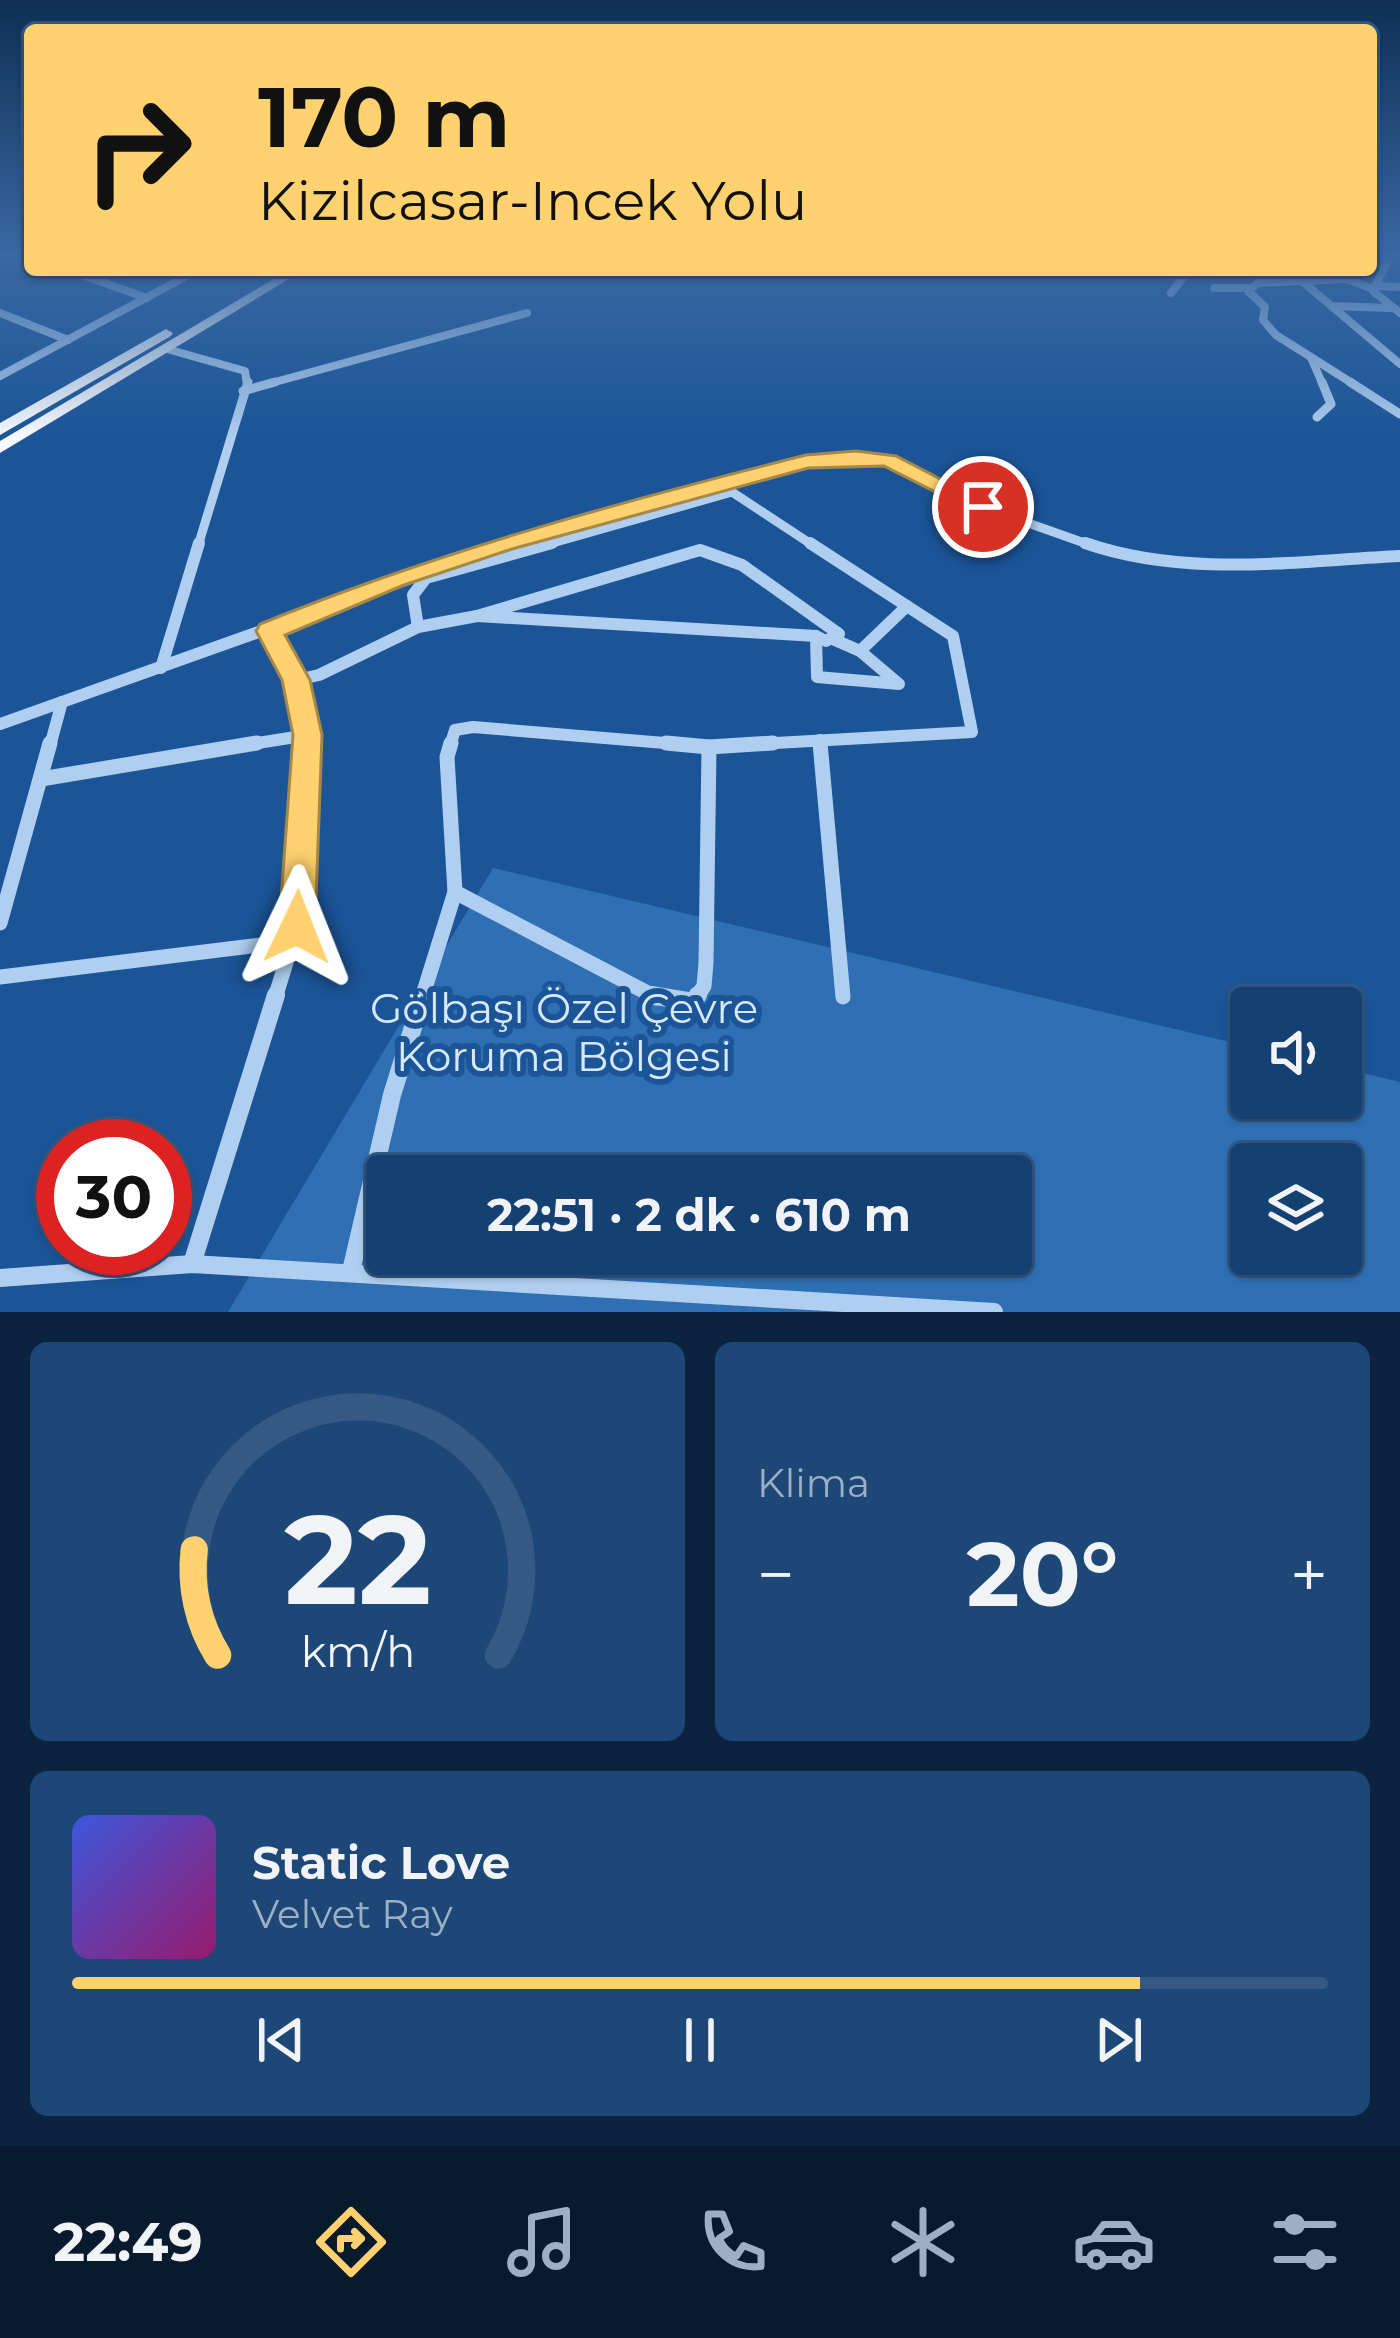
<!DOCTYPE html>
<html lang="tr">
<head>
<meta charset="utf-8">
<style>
	body { margin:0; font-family:Montserrat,sans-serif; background:#1d4777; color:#f1f3f6; height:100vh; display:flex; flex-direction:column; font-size:45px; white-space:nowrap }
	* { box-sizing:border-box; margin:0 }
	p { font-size:39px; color:#9dafc4 }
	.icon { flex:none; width:66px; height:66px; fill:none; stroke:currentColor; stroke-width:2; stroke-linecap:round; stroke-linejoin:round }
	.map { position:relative; height:1312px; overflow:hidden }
	.details { display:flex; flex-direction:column; gap:30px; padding:30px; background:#0b233f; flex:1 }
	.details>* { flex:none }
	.top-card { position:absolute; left:24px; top:24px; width:1353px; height:252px; border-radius:12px; box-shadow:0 3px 9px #0004,0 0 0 3px #335984; background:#ffd16f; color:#111; overflow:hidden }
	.tools { position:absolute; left:1230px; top:987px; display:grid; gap:24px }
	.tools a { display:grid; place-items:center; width:132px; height:132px; border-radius:12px; background:#144072; box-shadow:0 3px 9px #0004,0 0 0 3px #335984; font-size:60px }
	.speed { position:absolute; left:36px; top:1119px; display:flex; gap:24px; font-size:60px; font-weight:700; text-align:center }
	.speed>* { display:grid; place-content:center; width:156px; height:156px; border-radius:50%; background:#144072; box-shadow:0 3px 9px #0004,0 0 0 3px #335984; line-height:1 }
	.speed .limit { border:18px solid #d22; background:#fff; color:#111 }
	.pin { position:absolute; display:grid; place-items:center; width:102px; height:102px; color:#fff; margin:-51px; border:6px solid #fff; border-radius:50%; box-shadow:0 3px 12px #0007 }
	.me { position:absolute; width:132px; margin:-66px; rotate:2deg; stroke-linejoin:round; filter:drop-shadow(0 0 9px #0008) }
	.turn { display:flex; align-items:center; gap:42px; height:252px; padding:0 36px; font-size:54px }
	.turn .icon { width:156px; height:156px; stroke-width:2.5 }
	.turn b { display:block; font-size:84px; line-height:102px }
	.big { font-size:90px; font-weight:700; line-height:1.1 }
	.details .card { flex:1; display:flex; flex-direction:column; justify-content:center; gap:18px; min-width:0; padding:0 42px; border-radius:18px; background:#1d4777 }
	.details .dial { align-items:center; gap:0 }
	.dial svg { height:312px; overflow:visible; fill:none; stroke:#335984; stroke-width:7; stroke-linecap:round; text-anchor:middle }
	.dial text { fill:#f1f3f6; stroke:none }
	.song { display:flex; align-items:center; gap:36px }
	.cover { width:144px; height:144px; border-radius:18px; background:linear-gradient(135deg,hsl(230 70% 55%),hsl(320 70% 35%)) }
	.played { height:12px; border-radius:6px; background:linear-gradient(90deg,#ffd16f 85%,#335984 85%) }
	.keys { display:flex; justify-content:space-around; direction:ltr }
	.heat { display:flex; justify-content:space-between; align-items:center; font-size:66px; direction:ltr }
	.details .tiles { flex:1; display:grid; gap:30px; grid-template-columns:1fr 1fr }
	.card:last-child { grid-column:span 2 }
	.trip { position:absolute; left:366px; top:1155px; width:666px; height:120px; border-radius:12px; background:#144072; box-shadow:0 3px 9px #0004,0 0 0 3px #335984; font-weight:700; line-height:120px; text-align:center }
	.tabs { display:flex; height:192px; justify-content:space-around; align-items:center; background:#081a2e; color:#9dafc4 }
	.tabs .icon { width:84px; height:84px }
	.tabs .selected { color:#ffd16f }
	.tabs b { font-size:54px; color:#f1f3f6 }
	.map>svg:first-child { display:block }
	.green { fill:#2f70b5; fill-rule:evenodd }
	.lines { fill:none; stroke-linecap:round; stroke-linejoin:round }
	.minor-far4 { stroke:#b0cff0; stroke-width:8 }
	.minor-far3 { stroke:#b0cff0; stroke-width:9 }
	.minor-far2 { stroke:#b0cff0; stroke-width:12 }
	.minor-far1 { stroke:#b0cff0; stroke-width:15 }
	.minor { stroke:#b0cff0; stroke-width:18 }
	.primary { fill:#f9fbff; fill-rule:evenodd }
	.route { fill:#ffd16f; stroke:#a68848; stroke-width:3 }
	.labels { text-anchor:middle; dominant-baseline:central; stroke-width:12; stroke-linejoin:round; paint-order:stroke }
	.near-park-label { font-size:42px; fill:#d7e8fb; stroke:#1b5598 }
</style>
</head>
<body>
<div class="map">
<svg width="1400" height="1312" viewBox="0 0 1400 1312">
	<rect width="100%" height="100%" fill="#1b5598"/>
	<path class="green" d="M 493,868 L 1251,1047 L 1251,1098 L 1341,1098 L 1341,1068 L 1400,1082 L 1400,1312 L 228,1312 ZM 1251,1164 L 1341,1164 L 1341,1254 L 1251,1254 ZM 387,1176 L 1011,1176 L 1011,1254 L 387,1254 Z"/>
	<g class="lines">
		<g class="minor-far4">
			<path d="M 1390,256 L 1373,291 L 1400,313"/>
			<path d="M 68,270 L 147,298"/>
			<path d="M 1303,282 L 1400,364"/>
			<path d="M 1374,286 L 1400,287"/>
			<path d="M 1214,288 L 1249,288"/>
			<path d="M 1171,293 L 1189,270"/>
			<path d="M 1331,306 L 1392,308"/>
			<path d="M 0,313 L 68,340"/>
			<path d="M 167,349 L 245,371 L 247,385"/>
			<path d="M 1312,360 L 1323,385"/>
			<path d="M 0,376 L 198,270"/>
			<path d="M 264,385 L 527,313"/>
			<path d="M 1355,385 L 1276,335 L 1263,320 L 1265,307 L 1248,291 L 1258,283 L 1347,279 L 1373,289"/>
		</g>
		<g class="minor-far3">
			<path d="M 1350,382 L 1400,414"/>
			<path d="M 243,391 L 275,382"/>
			<path d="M 1317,417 L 1331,404 L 1322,382"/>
			<path d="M 198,546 L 248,382"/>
			<path d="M 500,546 L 753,474 L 834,458 L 889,460 L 983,507 L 1093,546"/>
			<path d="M 542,546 L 732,492 L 814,546"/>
		</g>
		<g class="minor-far2">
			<path d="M 1085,543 C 1186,578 1294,561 1400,556"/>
			<path d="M 700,550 L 742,565 L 839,634 L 826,641 L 816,636 L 477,616 Z"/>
			<path d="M 418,627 L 413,595 L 426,578 L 552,543"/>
			<path d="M 269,631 L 296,680 L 307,746"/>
			<path d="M 816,636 L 817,677 L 899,684 L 860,651"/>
			<path d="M 835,640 L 860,651 L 907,606"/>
			<path d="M 161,668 L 199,543"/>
			<path d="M 296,680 L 319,675 L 418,627 L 477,616"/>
			<path d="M 0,724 L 509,543"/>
			<path d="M 820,740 L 821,746"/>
			<path d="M 50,746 L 62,702"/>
			<path d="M 239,746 L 308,735"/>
			<path d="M 450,746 L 455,730 L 473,727 L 701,746"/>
			<path d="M 720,746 L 972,732 L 953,636 L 810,543"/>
		</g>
		<g class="minor-far1">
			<path d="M 666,743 L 709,747 L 773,743"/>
			<path d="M 820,743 L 843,997"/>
			<path d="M 41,779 L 257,743"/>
			<path d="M 455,892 L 657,998"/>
			<path d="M 0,923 L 50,743"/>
			<path d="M 0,977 L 293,941"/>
			<path d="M 275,998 L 297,927 L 308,743"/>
			<path d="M 422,998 L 455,892 L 447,757 L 451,743"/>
			<path d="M 696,998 L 704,986 L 706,963 L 709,747"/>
		</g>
		<g class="minor">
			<path d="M 651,995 L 693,1002 L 698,995"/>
			<path d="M 192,1264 L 276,995"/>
			<path d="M 351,1271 L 392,1095 L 423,995"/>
			<path d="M 0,1278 L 192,1264 L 994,1312"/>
		</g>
		<g class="primary">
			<path d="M 289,270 L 304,270 L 0,453 L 0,441 Z"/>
			<path d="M 166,329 L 173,333 L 171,336 L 0,435 L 0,423 Z"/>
		</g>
	</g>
	<linearGradient id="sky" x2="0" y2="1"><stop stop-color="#0f2f54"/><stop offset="0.58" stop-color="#3968a2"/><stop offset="1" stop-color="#3968a2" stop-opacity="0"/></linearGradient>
	<rect width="1400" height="440" fill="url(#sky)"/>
	<path class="route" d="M 856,451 L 896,456 L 994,507 L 983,514 L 975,512 L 884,466 L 808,468 L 512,549 L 404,585 L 285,635 L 310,680 L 322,735 L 315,927 L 310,939 L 297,944 L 284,939 L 279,927 L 293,735 L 282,680 L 256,631 L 260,624 C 437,552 620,502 806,455 Z"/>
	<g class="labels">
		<g class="near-park-label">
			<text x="564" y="1008">Gölbaşı Özel Çevre<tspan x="564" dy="48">Koruma Bölgesi</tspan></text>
		</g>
	</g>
</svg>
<div class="tools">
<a><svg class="icon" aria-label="sound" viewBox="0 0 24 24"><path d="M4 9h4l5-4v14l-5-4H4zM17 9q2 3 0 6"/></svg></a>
<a><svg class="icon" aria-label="layers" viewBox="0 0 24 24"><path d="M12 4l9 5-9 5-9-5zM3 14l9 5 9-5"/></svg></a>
</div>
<div class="speed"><div class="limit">30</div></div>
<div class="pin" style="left:983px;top:507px;background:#d93025"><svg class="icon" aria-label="arrive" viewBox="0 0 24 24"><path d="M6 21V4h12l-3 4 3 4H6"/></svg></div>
<svg class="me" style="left:297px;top:927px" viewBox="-20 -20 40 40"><path d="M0-17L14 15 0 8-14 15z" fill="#ffd16f" stroke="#fff" stroke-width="4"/></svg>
<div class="trip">22:51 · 2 dk · 610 m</div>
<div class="top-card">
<div class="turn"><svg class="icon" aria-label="right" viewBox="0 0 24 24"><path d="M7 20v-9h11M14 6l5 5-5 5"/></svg><div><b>170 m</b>Kizilcasar-Incek Yolu</div></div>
</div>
</div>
<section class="details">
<div class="tiles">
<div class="card dial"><svg viewBox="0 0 100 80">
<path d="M14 69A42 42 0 1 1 86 69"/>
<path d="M14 69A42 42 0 0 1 8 42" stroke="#ffd16f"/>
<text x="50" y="56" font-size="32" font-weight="700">22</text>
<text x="50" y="72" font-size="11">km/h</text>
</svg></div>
<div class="card"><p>Klima</p>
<div class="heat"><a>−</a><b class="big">20°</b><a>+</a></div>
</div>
<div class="card">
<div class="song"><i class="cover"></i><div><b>Static Love</b><p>Velvet Ray</p></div></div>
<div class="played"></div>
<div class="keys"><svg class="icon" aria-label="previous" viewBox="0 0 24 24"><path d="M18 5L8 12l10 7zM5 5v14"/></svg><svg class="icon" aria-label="pause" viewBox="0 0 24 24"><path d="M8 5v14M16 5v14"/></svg><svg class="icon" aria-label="next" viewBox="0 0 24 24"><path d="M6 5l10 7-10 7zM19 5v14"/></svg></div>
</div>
</div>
</section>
<nav class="tabs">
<b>22:49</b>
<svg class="icon selected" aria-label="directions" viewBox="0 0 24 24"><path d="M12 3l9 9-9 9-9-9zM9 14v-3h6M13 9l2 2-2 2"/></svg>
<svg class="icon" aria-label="music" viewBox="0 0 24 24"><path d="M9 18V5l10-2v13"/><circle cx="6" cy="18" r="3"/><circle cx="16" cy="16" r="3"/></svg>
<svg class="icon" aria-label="phone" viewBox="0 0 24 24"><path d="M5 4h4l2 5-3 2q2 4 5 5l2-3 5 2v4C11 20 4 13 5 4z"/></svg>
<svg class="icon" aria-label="climate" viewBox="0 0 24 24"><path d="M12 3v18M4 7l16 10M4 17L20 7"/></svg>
<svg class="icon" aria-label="car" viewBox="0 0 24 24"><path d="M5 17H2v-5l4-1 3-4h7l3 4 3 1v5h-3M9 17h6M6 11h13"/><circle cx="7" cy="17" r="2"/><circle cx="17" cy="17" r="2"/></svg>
<svg class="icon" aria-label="filters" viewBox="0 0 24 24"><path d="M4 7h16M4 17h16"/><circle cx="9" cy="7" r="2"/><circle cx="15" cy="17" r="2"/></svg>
</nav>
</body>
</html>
